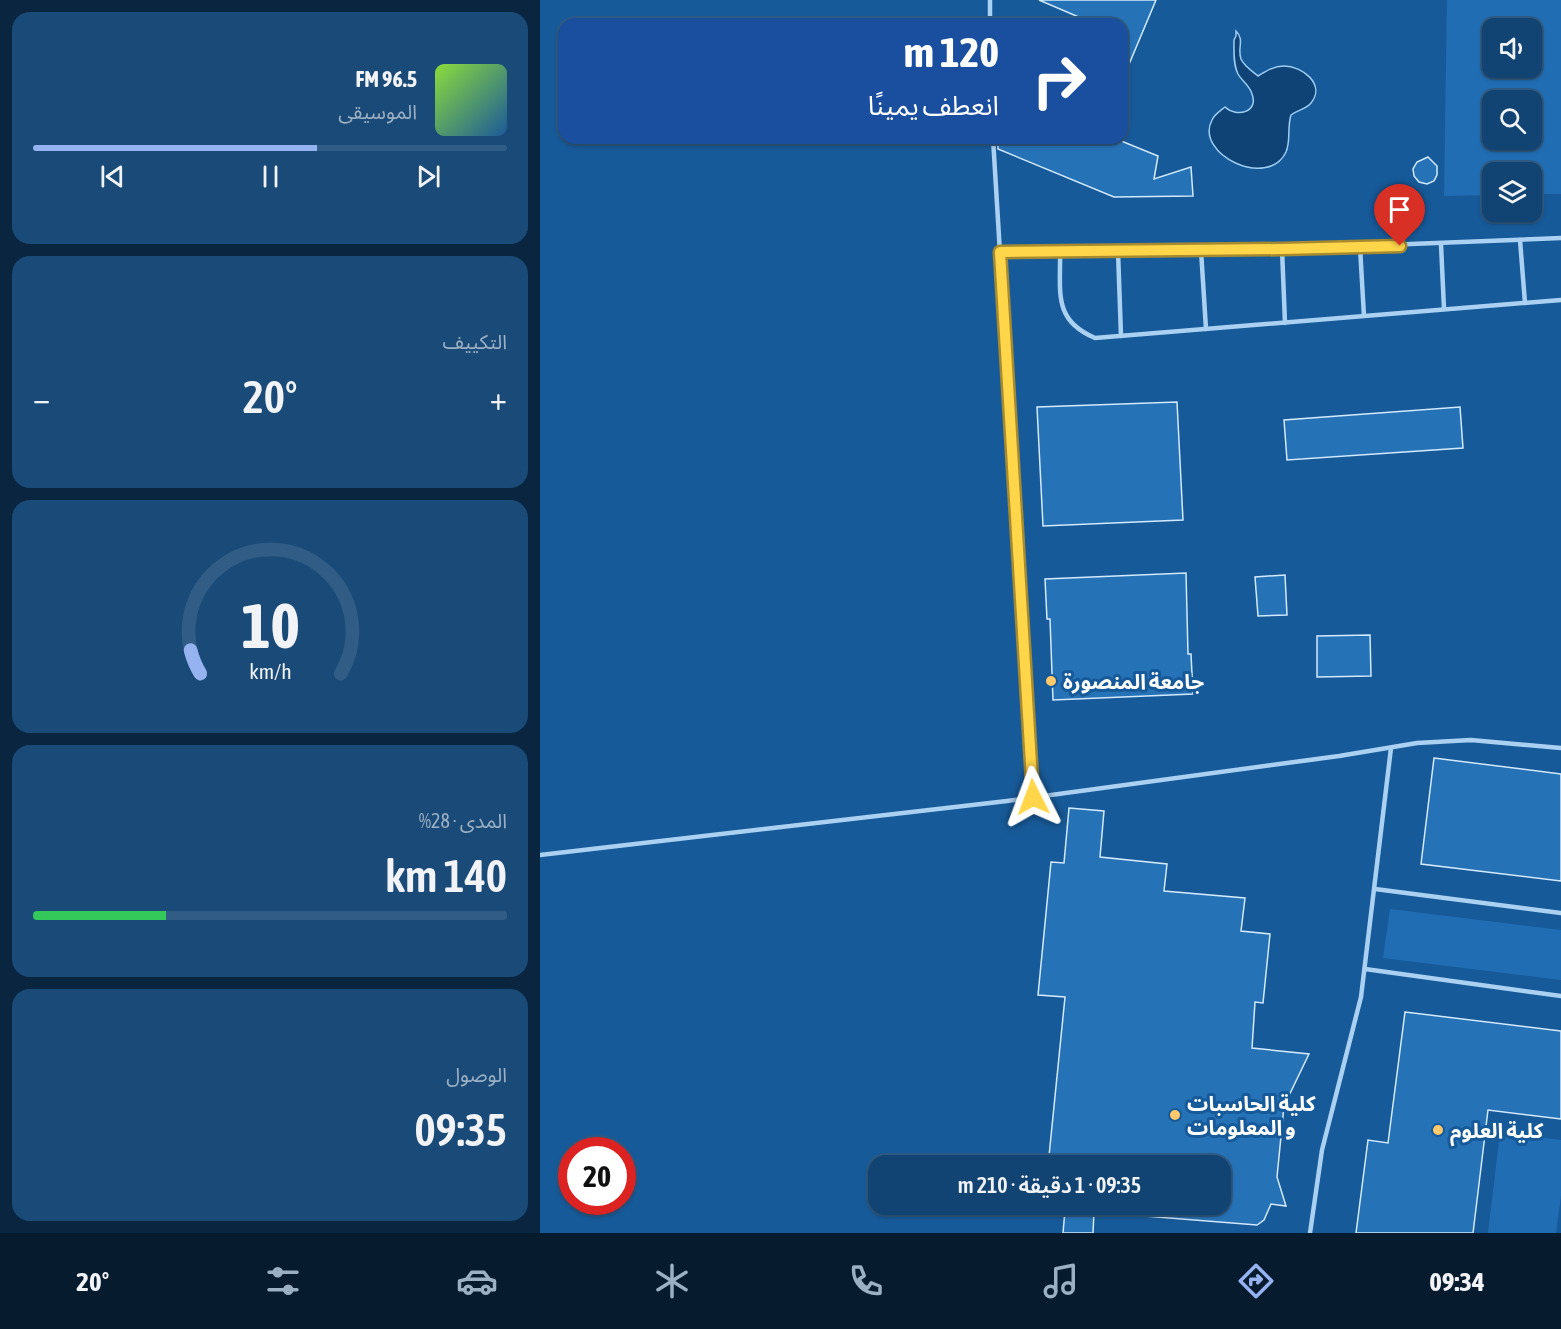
<!DOCTYPE html>
<html lang="ar">
<head>
<meta charset="utf-8">
<style>
	body { margin:0; font-family:"Asap Condensed","Noto Sans Arabic",sans-serif; background:#1a4b78; color:#f1f3f6; direction:rtl; height:100vh; display:flex; flex-direction:column; font-size:22px; white-space:nowrap }
	* { box-sizing:border-box; margin:0 }
	p { font-size:20px; color:#9cb0c4 }
	.icon { flex:none; width:33px; height:33px; fill:none; stroke:currentColor; stroke-width:2; stroke-linecap:round; stroke-linejoin:round }
	.map { position:relative; flex:1; overflow:hidden; direction:ltr }
	.details { display:flex; flex-direction:column; gap:12px; padding:12px; background:#09253f; width:540px }
	.details>* { flex:none }
	.banner { position:absolute; left:18px; top:18px; width:570px; height:126px; border-radius:18px; box-shadow:0 2px 4px #0004,0 0 0 2px #305c85; direction:rtl; background:#1a4fa0; color:#fff; overflow:hidden }
	.controls { position:absolute; left:942px; top:18px; display:grid; gap:12px }
	.controls a { display:grid; place-items:center; width:60px; height:60px; border-radius:12px; background:#114473; box-shadow:0 2px 4px #0004,0 0 0 2px #305c85; font-size:30px }
	.speed { position:absolute; left:18px; top:1137px; display:flex; gap:12px; font-size:30px; font-weight:700; text-align:center }
	.speed>* { display:grid; place-content:center; width:78px; height:78px; border-radius:50%; background:#114473; box-shadow:0 2px 4px #0004,0 0 0 2px #305c85; line-height:1 }
	.speed .limit { border:9px solid #d22; background:#fff; color:#111 }
	.pin { position:absolute; display:grid; place-items:center; width:51px; height:51px; color:#fff; margin:-62px -26px; border-radius:50% 50% 50% 0; rotate:-45deg; box-shadow:0 0 6px #0007 }
	.pin .icon { rotate:45deg }
	.me { position:absolute; width:66px; margin:-33px; rotate:357deg; stroke-linejoin:round; filter:drop-shadow(0 0 4px #0008) }
	.turn { display:flex; align-items:center; gap:21px; height:126px; padding:0 30px; font-size:27px }
	.turn .icon { width:78px; height:78px; stroke-width:2.5 }
	.turn b { display:block; font-size:42px; line-height:51px }
	.big { font-size:45px; font-weight:600; line-height:1.1 }
	.details .card { flex:1; display:flex; flex-direction:column; justify-content:center; gap:9px; min-width:0; padding:0 21px; border-radius:18px; background:#1a4b78 }
	.details .dial { align-items:center; gap:0 }
	.dial svg { height:156px; overflow:visible; fill:none; stroke:#305c85; stroke-width:7; stroke-linecap:round; text-anchor:middle }
	.dial text { fill:#f1f3f6; stroke:none }
	.song { display:flex; align-items:center; gap:18px }
	.cover { width:72px; height:72px; border-radius:9px; background:linear-gradient(135deg,hsl(90 70% 55%),hsl(210 70% 35%)) }
	.played { height:6px; border-radius:3px; background:linear-gradient(90deg,#95b2f1 60%,#305c85 60%) }
	.keys { display:flex; justify-content:space-around; direction:ltr }
	.heat { display:flex; justify-content:space-between; align-items:center; font-size:33px; direction:ltr }
	.charge { height:9px; border-radius:4px; background:linear-gradient(90deg,#34c759 28%,#305c85 0) }
	.trip { position:absolute; left:328px; top:1155px; width:363px; height:60px; border-radius:18px; background:#114473; box-shadow:0 2px 4px #0004,0 0 0 2px #305c85; font-weight:600; line-height:60px; text-align:center; direction:rtl }
	.tabs { display:flex; height:96px; justify-content:space-around; align-items:center; background:#071b2e; color:#9cb0c4 }
	.tabs .icon { width:42px; height:42px }
	.tabs .current { color:#95b2f1 }
	.tabs b { font-size:27px; color:#f1f3f6 }
	main { display:flex; flex:1; min-height:0 }
	.map>svg:first-child { display:block }
	.green { fill:#206db3; fill-rule:evenodd }
	.water { fill:#0f4376; stroke:#9ecdf4; stroke-width:1.5 }
	.building { fill:#2672b7; stroke:#d3e9fc; stroke-width:1.5 }
	.lines { fill:none; stroke-linecap:round; stroke-linejoin:round }
	.lane { stroke:#abd1f2; stroke-width:4.5 }
	.route-casing { stroke:#a68a30; stroke-width:15 }
	.route { stroke:#ffd54a; stroke-width:10 }
	.poi-dot { fill:#ffc96c; stroke:#175a99; stroke-width:2 }
	.labels { text-anchor:middle; dominant-baseline:central; stroke-width:6; stroke-linejoin:round; paint-order:stroke }
	.poi-label { font-size:21px; font-weight:bold; fill:#fff; stroke:#175a99; text-anchor:start }
</style>
</head>
<body>
<main>
<div class="map">
<svg width="1021" height="1233" viewBox="0 0 1021 1233">
	<rect width="100%" height="100%" fill="#175a99"/>
	<g class="green">
		<path d="M 907,0 L 1021,0 L 1021,194 L 992,194 L 992,172 L 952,172 L 952,195 L 904,196 ZM 952,28 L 992,28 L 992,68 L 952,68 ZM 952,100 L 992,100 L 992,140 L 952,140 Z"/>
		<path d="M 850,909 L 1021,930 L 1021,980 L 843,958 Z"/>
		<path d="M 960,1132 L 1021,1140 L 1021,1196 L 1016,1233 L 948,1233 Z"/>
	</g>
	<path class="water" d="M 696,31 C 705,40 697,48 701,59 C 704,66 712,71 718,76 C 726,71 734,66 744,66 C 762,66 786,84 771,103 C 765,110 757,110 751,115 C 747,127 751,140 746,152 C 728,190 654,154 672,120 C 674,115 680,111 685,107 C 697,118 719,112 712,94 C 710,86 702,81 698,74 C 693,64 694,51 694,40 L 696,36 Z"/>
	<g class="building">
		<path d="M 499,0 L 616,0 L 582,81 L 582,24 L 555,24 Z"/>
		<path d="M 458,138 L 574,138 L 618,156 L 614,179 L 651,167 L 653,196 L 574,197 L 458,149 Z"/>
		<path d="M 888,157 L 897,166 L 897,175 L 894,181 L 887,184 L 879,182 L 874,176 L 873,169 L 877,162 Z"/>
		<path d="M 637,402 L 643,520 L 503,526 L 497,407 Z"/>
		<path d="M 920,407 L 923,448 L 747,460 L 744,420 Z"/>
		<path d="M 646,573 L 648,654 L 651,654 L 653,694 L 513,700 L 510,619 L 507,619 L 505,579 Z"/>
		<path d="M 745,575 L 747,615 L 718,616 L 715,577 Z"/>
		<path d="M 830,635 L 831,676 L 777,677 L 777,636 Z"/>
		<path d="M 894,758 L 1021,774 L 1021,881 L 881,864 Z"/>
		<path d="M 529,808 L 564,811 L 560,857 L 627,864 L 624,891 L 705,898 L 701,931 L 730,934 L 723,1003 L 715,1002 L 712,1048 L 769,1054 L 744,1106 L 737,1177 L 746,1206 L 731,1204 L 724,1220 L 717,1225 L 554,1212 L 553,1233 L 523,1233 L 525,1210 L 505,1208 L 505,1204 L 681,1204 L 681,1166 L 508,1166 L 525,997 L 498,995 L 511,862 L 524,863 Z"/>
		<path d="M 865,1012 L 1021,1031 L 1021,1119 L 948,1110 L 933,1233 L 816,1233 L 828,1140 L 848,1143 Z"/>
	</g>
	<g class="lines">
		<g class="lane">
			<path d="M 450,0 L 450,24"/>
			<path d="M 453,138 L 493,797"/>
			<path d="M 980,240 L 985,303"/>
			<path d="M 901,244 L 904,309"/>
			<path d="M 820,247 L 824,316"/>
			<path d="M 742,249 L 745,323"/>
			<path d="M 661,250 L 666,329"/>
			<path d="M 520,251 C 521,291 512,320 555,338 L 1021,300"/>
			<path d="M 578,251 L 581,336"/>
			<path d="M 460,252 L 742,249 L 1021,238"/>
			<path d="M 0,855 L 467,801 L 799,756 L 877,743 L 931,740 L 1021,748"/>
			<path d="M 835,889 L 1021,913"/>
			<path d="M 825,969 L 1021,996"/>
			<path d="M 770,1233 L 782,1150 L 821,997 L 851,748"/>
		</g>
	</g>
	<g class="lines">
		<defs>
			<path id="route" d="M 493,797 L 460,252 L 742,249 L 860,246"/>
		</defs>
		<use href="#route" class="route-casing"/>
		<use href="#route" class="route"/>
	</g>
	<g class="poi-dot">
		<circle cx="511" cy="681" r="6"/>
		<circle cx="635" cy="1115" r="6"/>
		<circle cx="898" cy="1130" r="6"/>
	</g>
	<g class="labels">
		<g class="poi-label">
			<text x="523" y="681">جامعة المنصورة</text>
			<text x="647" y="1103">كلية الحاسبات<tspan x="647" dy="24">و المعلومات</tspan></text>
			<text x="910" y="1130">كلية العلوم</text>
		</g>
	</g>
</svg>
<div class="controls">
<a><svg class="icon" aria-label="sound" viewBox="0 0 24 24"><path d="M4 9h4l5-4v14l-5-4H4zM17 9q2 3 0 6"/></svg></a>
<a><svg class="icon" aria-label="search" viewBox="0 0 24 24"><circle cx="10" cy="10" r="6"/><path d="M15 15l6 6"/></svg></a>
<a><svg class="icon" aria-label="layers" viewBox="0 0 24 24"><path d="M12 4l9 5-9 5-9-5zM3 14l9 5 9-5"/></svg></a>
</div>
<div class="speed"><div class="limit">20</div></div>
<div class="pin" style="left:860px;top:246px;background:#d93025"><svg class="icon" aria-label="arrive" viewBox="0 0 24 24"><path d="M6 21V4h12l-3 4 3 4H6"/></svg></div>
<svg class="me" style="left:493px;top:797px" viewBox="-20 -20 40 40"><path d="M0-17L14 15 0 8-14 15z" fill="#ffd54a" stroke="#fff" stroke-width="4"/></svg>
<div class="trip">09:35 · 1 دقيقة · 210 m</div>
<div class="banner">
<div class="turn"><svg class="icon" aria-label="right" viewBox="0 0 24 24"><path d="M7 20v-9h11M14 6l5 5-5 5"/></svg><div><b>120 m</b>انعطف يمينًا</div></div>
</div>
</div>
<section class="details">
<div class="card">
<div class="song"><i class="cover"></i><div><b>96.5 FM</b><p>الموسيقى</p></div></div>
<div class="played"></div>
<div class="keys"><svg class="icon" aria-label="previous" viewBox="0 0 24 24"><path d="M18 5L8 12l10 7zM5 5v14"/></svg><svg class="icon" aria-label="pause" viewBox="0 0 24 24"><path d="M8 5v14M16 5v14"/></svg><svg class="icon" aria-label="next" viewBox="0 0 24 24"><path d="M6 5l10 7-10 7zM19 5v14"/></svg></div>
</div>
<div class="card"><p>التكييف</p>
<div class="heat"><a>−</a><b class="big">20°</b><a>+</a></div>
</div>
<div class="card dial"><svg viewBox="0 0 100 80">
<path d="M14 69A42 42 0 1 1 86 69"/>
<path d="M14 69A42 42 0 0 1 9 57" stroke="#95b2f1"/>
<text x="50" y="56" font-size="32" font-weight="700">10</text>
<text x="50" y="72" font-size="11">km/h</text>
</svg></div>
<div class="card"><p>المدى · 28%</p><b class="big">140 km</b><div class="charge"></div></div>
<div class="card"><p>الوصول</p><b class="big">09:35</b></div>
</section>
</main>
<nav class="tabs">
<b>09:34</b>
<svg class="icon current" aria-label="directions" viewBox="0 0 24 24"><path d="M12 3l9 9-9 9-9-9zM9 14v-3h6M13 9l2 2-2 2"/></svg>
<svg class="icon" aria-label="music" viewBox="0 0 24 24"><path d="M9 18V5l10-2v13"/><circle cx="6" cy="18" r="3"/><circle cx="16" cy="16" r="3"/></svg>
<svg class="icon" aria-label="phone" viewBox="0 0 24 24"><path d="M5 4h4l2 5-3 2q2 4 5 5l2-3 5 2v4C11 20 4 13 5 4z"/></svg>
<svg class="icon" aria-label="climate" viewBox="0 0 24 24"><path d="M12 3v18M4 7l16 10M4 17L20 7"/></svg>
<svg class="icon" aria-label="car" viewBox="0 0 24 24"><path d="M5 17H2v-5l4-1 3-4h7l3 4 3 1v5h-3M9 17h6M6 11h13"/><circle cx="7" cy="17" r="2"/><circle cx="17" cy="17" r="2"/></svg>
<svg class="icon" aria-label="filters" viewBox="0 0 24 24"><path d="M4 7h16M4 17h16"/><circle cx="9" cy="7" r="2"/><circle cx="15" cy="17" r="2"/></svg>
<b>20°</b>
</nav>
</body>
</html>
